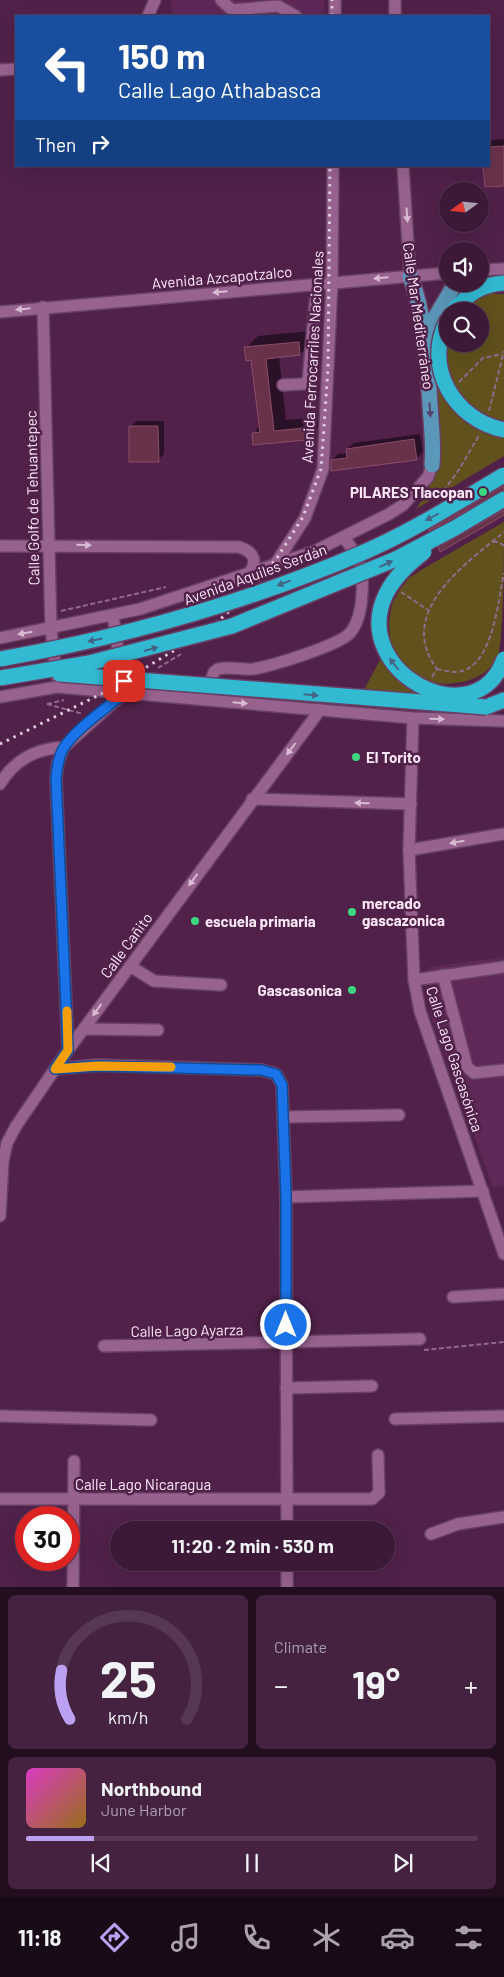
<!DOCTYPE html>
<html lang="en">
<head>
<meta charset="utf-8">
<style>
	body { margin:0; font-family:Barlow,sans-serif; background:#442240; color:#f1f3f6; height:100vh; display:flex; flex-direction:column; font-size:19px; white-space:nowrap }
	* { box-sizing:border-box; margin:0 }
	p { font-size:16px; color:#ada0ae }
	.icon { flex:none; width:28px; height:28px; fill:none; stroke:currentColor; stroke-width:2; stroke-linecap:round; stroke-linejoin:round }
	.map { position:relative; height:1587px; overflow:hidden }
	.panel { display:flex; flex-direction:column; gap:8px; padding:8px; background:#220e1f; flex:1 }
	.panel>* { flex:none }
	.banner { position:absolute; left:15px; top:15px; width:475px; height:152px; border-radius:0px; box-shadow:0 5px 20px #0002,0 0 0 1px #563853; background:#1a4fa0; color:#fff; overflow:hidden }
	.needle { width:32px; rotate:255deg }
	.tools { position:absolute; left:439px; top:182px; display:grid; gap:10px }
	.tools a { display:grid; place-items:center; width:50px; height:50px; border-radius:50%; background:#3d1938; box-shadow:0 5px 20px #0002,0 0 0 1px #563853; font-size:25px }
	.speed { position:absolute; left:15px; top:1506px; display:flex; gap:10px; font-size:25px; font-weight:700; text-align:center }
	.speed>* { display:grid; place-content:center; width:65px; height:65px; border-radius:50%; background:#3d1938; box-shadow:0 5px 20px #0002,0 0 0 1px #563853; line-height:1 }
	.speed .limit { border:8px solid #d22; background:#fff; color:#111 }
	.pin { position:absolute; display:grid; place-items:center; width:42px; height:42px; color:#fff; margin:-21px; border-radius:10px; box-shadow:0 2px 8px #0006 }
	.me { position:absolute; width:55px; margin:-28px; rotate:0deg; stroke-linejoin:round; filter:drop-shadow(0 0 4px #0008) }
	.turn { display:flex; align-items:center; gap:18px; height:105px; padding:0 20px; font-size:22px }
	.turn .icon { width:65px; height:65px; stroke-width:2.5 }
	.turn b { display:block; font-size:35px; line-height:42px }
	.then { display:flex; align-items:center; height:48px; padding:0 20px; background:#0003; gap:10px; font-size:19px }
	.big { font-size:38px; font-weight:700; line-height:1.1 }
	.panel .card { flex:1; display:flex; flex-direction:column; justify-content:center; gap:8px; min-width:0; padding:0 18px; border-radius:8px; background:#442240 }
	.panel .dial { align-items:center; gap:0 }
	.dial svg { height:130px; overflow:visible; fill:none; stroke:#563853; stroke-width:7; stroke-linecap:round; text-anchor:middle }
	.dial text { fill:#f1f3f6; stroke:none }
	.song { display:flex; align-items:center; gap:15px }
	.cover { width:60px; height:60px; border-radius:8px; background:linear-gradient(135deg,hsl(310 70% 55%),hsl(40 70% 35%)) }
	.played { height:5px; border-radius:2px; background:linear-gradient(90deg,#bca0f2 15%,#563853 15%) }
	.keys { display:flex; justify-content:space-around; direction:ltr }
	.heat { display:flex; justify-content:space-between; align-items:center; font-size:28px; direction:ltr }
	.panel .tiles { flex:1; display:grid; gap:8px; grid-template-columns:1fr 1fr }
	.card:last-child { grid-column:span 2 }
	.trip { position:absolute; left:110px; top:1521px; width:285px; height:50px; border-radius:25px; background:#3d1938; box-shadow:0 5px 20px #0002,0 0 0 1px #563853; font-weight:700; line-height:50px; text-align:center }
	.tabs { display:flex; height:80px; justify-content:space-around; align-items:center; background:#180a16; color:#ada0ae }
	.tabs .icon { width:35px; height:35px }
	.tabs .selected { color:#bca0f2 }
	.tabs b { font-size:22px; color:#f1f3f6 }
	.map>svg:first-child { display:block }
	.built { fill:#5f2857 }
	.green { fill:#60511d }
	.shadow { fill:#0007; fill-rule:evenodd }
	.building { fill:#69324b; stroke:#8d4d69 }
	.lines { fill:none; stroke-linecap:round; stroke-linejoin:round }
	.minor-casing { stroke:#694064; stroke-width:14 }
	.major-casing { stroke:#694064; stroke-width:18 }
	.highway-casing { stroke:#694064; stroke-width:18 }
	.path { stroke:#8f6a8a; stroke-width:2; stroke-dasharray:5 2.5; stroke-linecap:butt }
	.minor { stroke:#98628f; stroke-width:11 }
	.major { stroke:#5b97b8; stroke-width:15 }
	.highway { stroke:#32bad3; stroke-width:15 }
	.rail { stroke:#e2cadd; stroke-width:3; stroke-dasharray:2.5 5; stroke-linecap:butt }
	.highway-bridge-casing { stroke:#694064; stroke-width:18; stroke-linecap:butt }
	.highway-bridge { stroke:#32bad3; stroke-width:15 }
	.oneway { fill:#d9bad3 }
	.oneway2 { fill:#54446b }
	.oneway3 { fill:#436688 }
	.route-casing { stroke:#114b97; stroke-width:12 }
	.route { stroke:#1a73e8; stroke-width:9 }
	.slow { stroke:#f59e0b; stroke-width:9 }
	.poi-dot { fill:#3cd77e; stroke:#51214a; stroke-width:2 }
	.labels { text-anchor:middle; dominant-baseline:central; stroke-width:5; stroke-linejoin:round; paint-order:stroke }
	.street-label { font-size:15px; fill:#fce9f8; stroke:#51214a }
	.poi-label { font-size:15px; font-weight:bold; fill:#fce9f8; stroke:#51214a; text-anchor:start }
</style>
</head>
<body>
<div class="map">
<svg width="504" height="1587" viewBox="0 0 504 1587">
	<rect width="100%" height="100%" fill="#51214a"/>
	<g class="built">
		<path d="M 171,0 L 324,0 L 325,16 L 172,16 Z"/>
		<path d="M 504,957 L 504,1186 L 493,1187 L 431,1018 L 429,967 Z"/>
	</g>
	<g class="green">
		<path d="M 493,289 L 495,294 L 504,294 L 504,456 L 416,509 C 447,467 440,431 437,382 L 451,373 L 446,364 L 443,349 L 448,344 L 480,344 L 480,311 L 460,311 L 467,304 Z"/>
		<path d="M 504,522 C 504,552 504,633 498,657 C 486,680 457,686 434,683 L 433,711 L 356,705 L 390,641 L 389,622 L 392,604 L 399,591 L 408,579 L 421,570 Z"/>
	</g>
	<g class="shadow">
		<path d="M 504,139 L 504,185 L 489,166 L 489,143 L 492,140 Z"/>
		<path d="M 310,331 L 312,342 L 300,354 L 279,356 L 286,420 L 317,417 L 318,427 L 306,439 L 253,434 L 260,426 L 252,359 L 246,348 L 258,336 ZM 303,422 L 306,422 L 307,430 L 304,430 Z"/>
		<path d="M 136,421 L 164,421 L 164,454 L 158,460 L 130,427 Z"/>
		<path d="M 420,434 L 423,452 L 417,458 L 332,461 L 338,454 L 348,453 L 347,449 L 354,443 Z"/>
		<path d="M 504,483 L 504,489 L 433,527 L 438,522 Z"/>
		<path d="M 504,506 L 504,513 L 440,548 L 448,540 Z"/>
	</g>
	<g class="building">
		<path d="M 504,146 L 504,186 L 485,187 L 483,166 L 489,166 L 489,147 Z"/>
		<path d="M 299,342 L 300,355 L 266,359 L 274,431 L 305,428 L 306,440 L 253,445 L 252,433 L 260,432 L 251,360 L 246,361 L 244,347 Z"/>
		<path d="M 129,426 L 158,426 L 159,462 L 129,462 Z"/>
		<path d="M 414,439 L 417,460 L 331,471 L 331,460 L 347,458 L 346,449 Z"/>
		<path d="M 504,486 L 504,490 L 429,531 L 428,530 Z"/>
		<path d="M 504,510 L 504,515 L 440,552 L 438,547 Z"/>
	</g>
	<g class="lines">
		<defs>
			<g id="minor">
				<path d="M 221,0 L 232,10 L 278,6 L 296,16"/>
				<path d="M 395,0 L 395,16"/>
				<path d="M 148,16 L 155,0"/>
				<path d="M 335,16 L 335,0"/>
				<path d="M 0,70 L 16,69"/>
				<path d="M 403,166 L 410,276"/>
				<path d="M 480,270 L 504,269"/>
				<path d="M 43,307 L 51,629 L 56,675"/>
				<path d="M 0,312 L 448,273"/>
				<path d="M 283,385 L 303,384 L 308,381 L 317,284"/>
				<path d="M 0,546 L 239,547 C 255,552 258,562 248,575"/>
				<path d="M 274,566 L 305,518 L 323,469 L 332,283 L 333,166"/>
				<path d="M 0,638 L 140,609 L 313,552 L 389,514 L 403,505 L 428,477 L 432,465"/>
				<path d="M 206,693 L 214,672 L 218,669 C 230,666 241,670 253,669 C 271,666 338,646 350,633 C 358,624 362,606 362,593 C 364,570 358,554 343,537"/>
				<path d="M 0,697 L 57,687 L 413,718 L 504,721"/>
				<path d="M 413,718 L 409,850 L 414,980 L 420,1011 L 504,1254"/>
				<path d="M 0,784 C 15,759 36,749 64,747"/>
				<path d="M 252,799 L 411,804"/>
				<path d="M 409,850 L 504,834"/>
				<path d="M 130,966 L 154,981 L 221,985"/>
				<path d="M 443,975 L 467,1067 L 474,1073 L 504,1070"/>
				<path d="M 414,980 L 504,967"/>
				<path d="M 84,1029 L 158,1030"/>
				<path d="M 68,1050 L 56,779 L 58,762 L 64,747 L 124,693 L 113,615"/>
				<path d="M 55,1069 L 97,1065 L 261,1070 L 276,1074 L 282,1085 L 286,1197 L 287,1530"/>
				<path d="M 283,1117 L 399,1115"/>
				<path d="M 286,1197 L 483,1191"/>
				<path d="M 0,1216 L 3,1161 L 7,1143 L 16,1126 L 68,1050 L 320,710"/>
				<path d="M 453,1297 L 504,1294"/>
				<path d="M 104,1346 L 420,1339"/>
				<path d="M 286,1388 L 372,1386"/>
				<path d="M 0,1416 L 151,1420"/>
				<path d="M 395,1419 L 504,1416"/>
				<path d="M 0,1499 L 372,1499 L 379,1493 L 378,1455"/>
				<path d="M 431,1534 L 458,1524 L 504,1517"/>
				<path d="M 73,1587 L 74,1461"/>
				<path d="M 287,1587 L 287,1562"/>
			</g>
			<g id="major">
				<path d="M 410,276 C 426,316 427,361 430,404 C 431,425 434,444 432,465"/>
				<path d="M 424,336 L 455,284"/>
			</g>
			<g id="highway">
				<path d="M 453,311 C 467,295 481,284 504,283"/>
				<path d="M 486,707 L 504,700"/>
			</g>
		</defs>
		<use href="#minor" class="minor-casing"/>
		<use href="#major" class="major-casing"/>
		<use href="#highway" class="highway-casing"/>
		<g class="path">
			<path d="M 459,382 L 483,358 L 502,354"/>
			<path d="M 489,411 L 504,351"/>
			<path d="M 439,497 L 458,471 L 480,434"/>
			<path d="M 493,542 L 499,542 L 504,546"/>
			<path d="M 401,592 L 428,610"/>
			<path d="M 61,611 L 166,587"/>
			<path d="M 158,668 L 181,654"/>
			<path d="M 437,669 C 443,670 450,672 456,672 C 493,670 498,600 504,573"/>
			<path d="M 432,677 L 437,669 C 395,613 465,564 504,532"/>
			<path d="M 47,704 L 83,714"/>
			<path d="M 47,704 L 64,700"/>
			<path d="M 424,1350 L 504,1342"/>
		</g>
		<use href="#minor" class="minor"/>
		<use href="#major" class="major"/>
		<use href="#highway" class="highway"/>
		<g class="rail">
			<path d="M 332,16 L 332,0"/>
			<path d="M 0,744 L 107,691 L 208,630 L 244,598 L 277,558 L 303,517 L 321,469 L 328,368 L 330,166"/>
		</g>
		<defs>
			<g id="highway-bridge">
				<path d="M 448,319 C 422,366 454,420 504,430"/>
				<path d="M 424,552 C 409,564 395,576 386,594 C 348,672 476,739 504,659"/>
				<path d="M 0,659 C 125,637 245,603 362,553 C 411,532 458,502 504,475"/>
				<path d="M 60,674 L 486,707"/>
				<path d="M 0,678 L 89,663 L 232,626 L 396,559 L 455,528 L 504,499"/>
			</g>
		</defs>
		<use href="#highway-bridge" class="highway-bridge-casing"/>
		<use href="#highway-bridge" class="highway-bridge"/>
	</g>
	<defs><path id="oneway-solid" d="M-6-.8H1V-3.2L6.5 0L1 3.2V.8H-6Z" transform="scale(1.25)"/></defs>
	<g class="oneway">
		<use href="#oneway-solid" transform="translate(407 215) rotate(86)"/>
		<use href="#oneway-solid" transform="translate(381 278) rotate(175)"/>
		<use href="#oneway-solid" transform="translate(220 292) rotate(175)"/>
		<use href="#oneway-solid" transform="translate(23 309) rotate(174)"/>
		<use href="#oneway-solid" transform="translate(84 545) rotate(1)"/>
		<use href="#oneway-solid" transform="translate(25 633) rotate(170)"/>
		<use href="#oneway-solid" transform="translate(240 703) rotate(5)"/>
		<use href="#oneway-solid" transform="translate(437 719) rotate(2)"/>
		<use href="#oneway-solid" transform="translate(291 749) rotate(127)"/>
		<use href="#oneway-solid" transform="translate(362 803) rotate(-178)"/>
		<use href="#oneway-solid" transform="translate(457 842) rotate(170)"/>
		<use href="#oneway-solid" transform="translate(193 880) rotate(126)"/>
		<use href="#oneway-solid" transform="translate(97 1010) rotate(126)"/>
	</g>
	<use class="oneway2" href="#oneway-solid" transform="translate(430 410) rotate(86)"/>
	<g class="oneway3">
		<use href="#oneway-solid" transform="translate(432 517) rotate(153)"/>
		<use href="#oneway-solid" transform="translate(386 564) rotate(-25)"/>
		<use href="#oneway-solid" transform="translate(284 583) rotate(159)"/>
		<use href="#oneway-solid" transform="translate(95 640) rotate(168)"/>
		<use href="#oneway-solid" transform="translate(151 649) rotate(-15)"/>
		<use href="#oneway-solid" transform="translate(394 664) rotate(-128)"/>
		<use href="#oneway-solid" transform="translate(311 695) rotate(5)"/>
	</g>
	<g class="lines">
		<defs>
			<path id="route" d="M 124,681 L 124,693 C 107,708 75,729 63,749 C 58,758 57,768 56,779 L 68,1050 L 55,1069 L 97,1066 L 261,1070 L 276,1074 L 282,1085 L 286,1196 L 286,1325"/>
		</defs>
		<use href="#route" class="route-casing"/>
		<use href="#route" class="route"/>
		<path class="slow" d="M 67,1011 L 68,1050 L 55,1069 L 97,1066 L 171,1067"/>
	</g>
	<g class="poi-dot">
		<circle cx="483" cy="492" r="5"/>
		<circle cx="356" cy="757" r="5"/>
		<circle cx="352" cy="912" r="5"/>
		<circle cx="195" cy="921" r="5"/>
		<circle cx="352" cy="990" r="5"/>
	</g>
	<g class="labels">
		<g class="street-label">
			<text transform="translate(222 277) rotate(-5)">Avenida Azcapotzalco</text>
			<text transform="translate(419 316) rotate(82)">Calle Mar Mediterráneo</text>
			<text transform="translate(312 357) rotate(-87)">Avenida Ferrocarriles Nacionales</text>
			<text transform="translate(32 498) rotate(-91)">Calle Golfo de Tehuantepec</text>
			<text transform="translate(255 574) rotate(-20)">Avenida Aquiles Serdán</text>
			<text transform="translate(126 945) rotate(-54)">Calle Cañito</text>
			<text transform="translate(455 1059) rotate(72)">Calle Lago Gascasónica</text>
			<text transform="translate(187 1330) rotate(-1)">Calle Lago Ayarza</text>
			<text x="143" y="1484">Calle Lago Nicaragua</text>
		</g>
		<g class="poi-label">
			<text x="473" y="492" text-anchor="end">PILARES Tlacopan</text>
			<text x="366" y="757">El Torito</text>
			<text x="362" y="903">mercado<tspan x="362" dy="17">gascazonica</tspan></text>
			<text x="205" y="921">escuela primaria</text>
			<text x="342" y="990" text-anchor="end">Gascasonica</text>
		</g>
	</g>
</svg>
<div class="tools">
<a><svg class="needle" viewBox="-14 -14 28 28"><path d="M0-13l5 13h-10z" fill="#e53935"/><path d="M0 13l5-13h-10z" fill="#ada0ae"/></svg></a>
<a><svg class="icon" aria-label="sound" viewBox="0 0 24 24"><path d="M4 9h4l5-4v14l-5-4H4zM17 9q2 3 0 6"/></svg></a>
<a><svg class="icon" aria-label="search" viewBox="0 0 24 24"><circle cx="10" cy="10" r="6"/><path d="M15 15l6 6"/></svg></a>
</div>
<div class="speed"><div class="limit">30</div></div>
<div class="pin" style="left:124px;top:681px;background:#d93025"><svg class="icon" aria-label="arrive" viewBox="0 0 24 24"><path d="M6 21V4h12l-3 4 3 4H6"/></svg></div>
<svg class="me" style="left:286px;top:1325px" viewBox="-20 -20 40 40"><circle r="17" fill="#1a73e8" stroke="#fff" stroke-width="3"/><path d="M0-11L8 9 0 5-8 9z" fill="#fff"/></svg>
<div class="trip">11:20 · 2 min · 530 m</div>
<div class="banner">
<div class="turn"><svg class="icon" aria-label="left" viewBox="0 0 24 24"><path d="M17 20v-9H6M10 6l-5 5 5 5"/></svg><div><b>150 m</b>Calle Lago Athabasca</div></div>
<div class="then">Then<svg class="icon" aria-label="right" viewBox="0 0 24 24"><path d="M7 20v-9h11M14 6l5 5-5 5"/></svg></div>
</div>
</div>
<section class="panel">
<div class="tiles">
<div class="card dial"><svg viewBox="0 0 100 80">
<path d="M14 69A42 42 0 1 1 86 69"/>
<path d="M14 69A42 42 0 0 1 9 39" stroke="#bca0f2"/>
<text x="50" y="56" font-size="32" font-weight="700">25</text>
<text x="50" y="72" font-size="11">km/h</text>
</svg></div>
<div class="card"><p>Climate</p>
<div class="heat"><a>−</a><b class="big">19°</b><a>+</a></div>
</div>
<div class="card">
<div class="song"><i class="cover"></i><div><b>Northbound</b><p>June Harbor</p></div></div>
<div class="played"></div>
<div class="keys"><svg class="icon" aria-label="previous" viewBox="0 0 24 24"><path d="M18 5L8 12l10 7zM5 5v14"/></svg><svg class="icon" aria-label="pause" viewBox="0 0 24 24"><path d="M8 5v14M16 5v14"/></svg><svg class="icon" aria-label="next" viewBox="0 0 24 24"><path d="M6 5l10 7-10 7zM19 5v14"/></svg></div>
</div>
</div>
</section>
<nav class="tabs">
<b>11:18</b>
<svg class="icon selected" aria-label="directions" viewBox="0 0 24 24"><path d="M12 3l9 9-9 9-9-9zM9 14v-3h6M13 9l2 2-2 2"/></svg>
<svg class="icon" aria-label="music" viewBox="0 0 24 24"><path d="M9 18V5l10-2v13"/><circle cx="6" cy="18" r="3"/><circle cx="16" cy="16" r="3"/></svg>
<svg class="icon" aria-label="phone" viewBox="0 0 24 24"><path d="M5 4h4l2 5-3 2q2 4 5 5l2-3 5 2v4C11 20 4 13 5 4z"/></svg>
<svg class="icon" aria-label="climate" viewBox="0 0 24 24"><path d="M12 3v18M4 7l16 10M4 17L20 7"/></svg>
<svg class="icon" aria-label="car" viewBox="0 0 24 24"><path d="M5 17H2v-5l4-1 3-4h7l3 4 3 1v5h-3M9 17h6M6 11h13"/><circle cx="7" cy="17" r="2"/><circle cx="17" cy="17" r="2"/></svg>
<svg class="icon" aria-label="filters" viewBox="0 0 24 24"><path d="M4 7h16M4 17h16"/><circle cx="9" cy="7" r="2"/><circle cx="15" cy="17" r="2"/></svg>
</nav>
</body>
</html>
